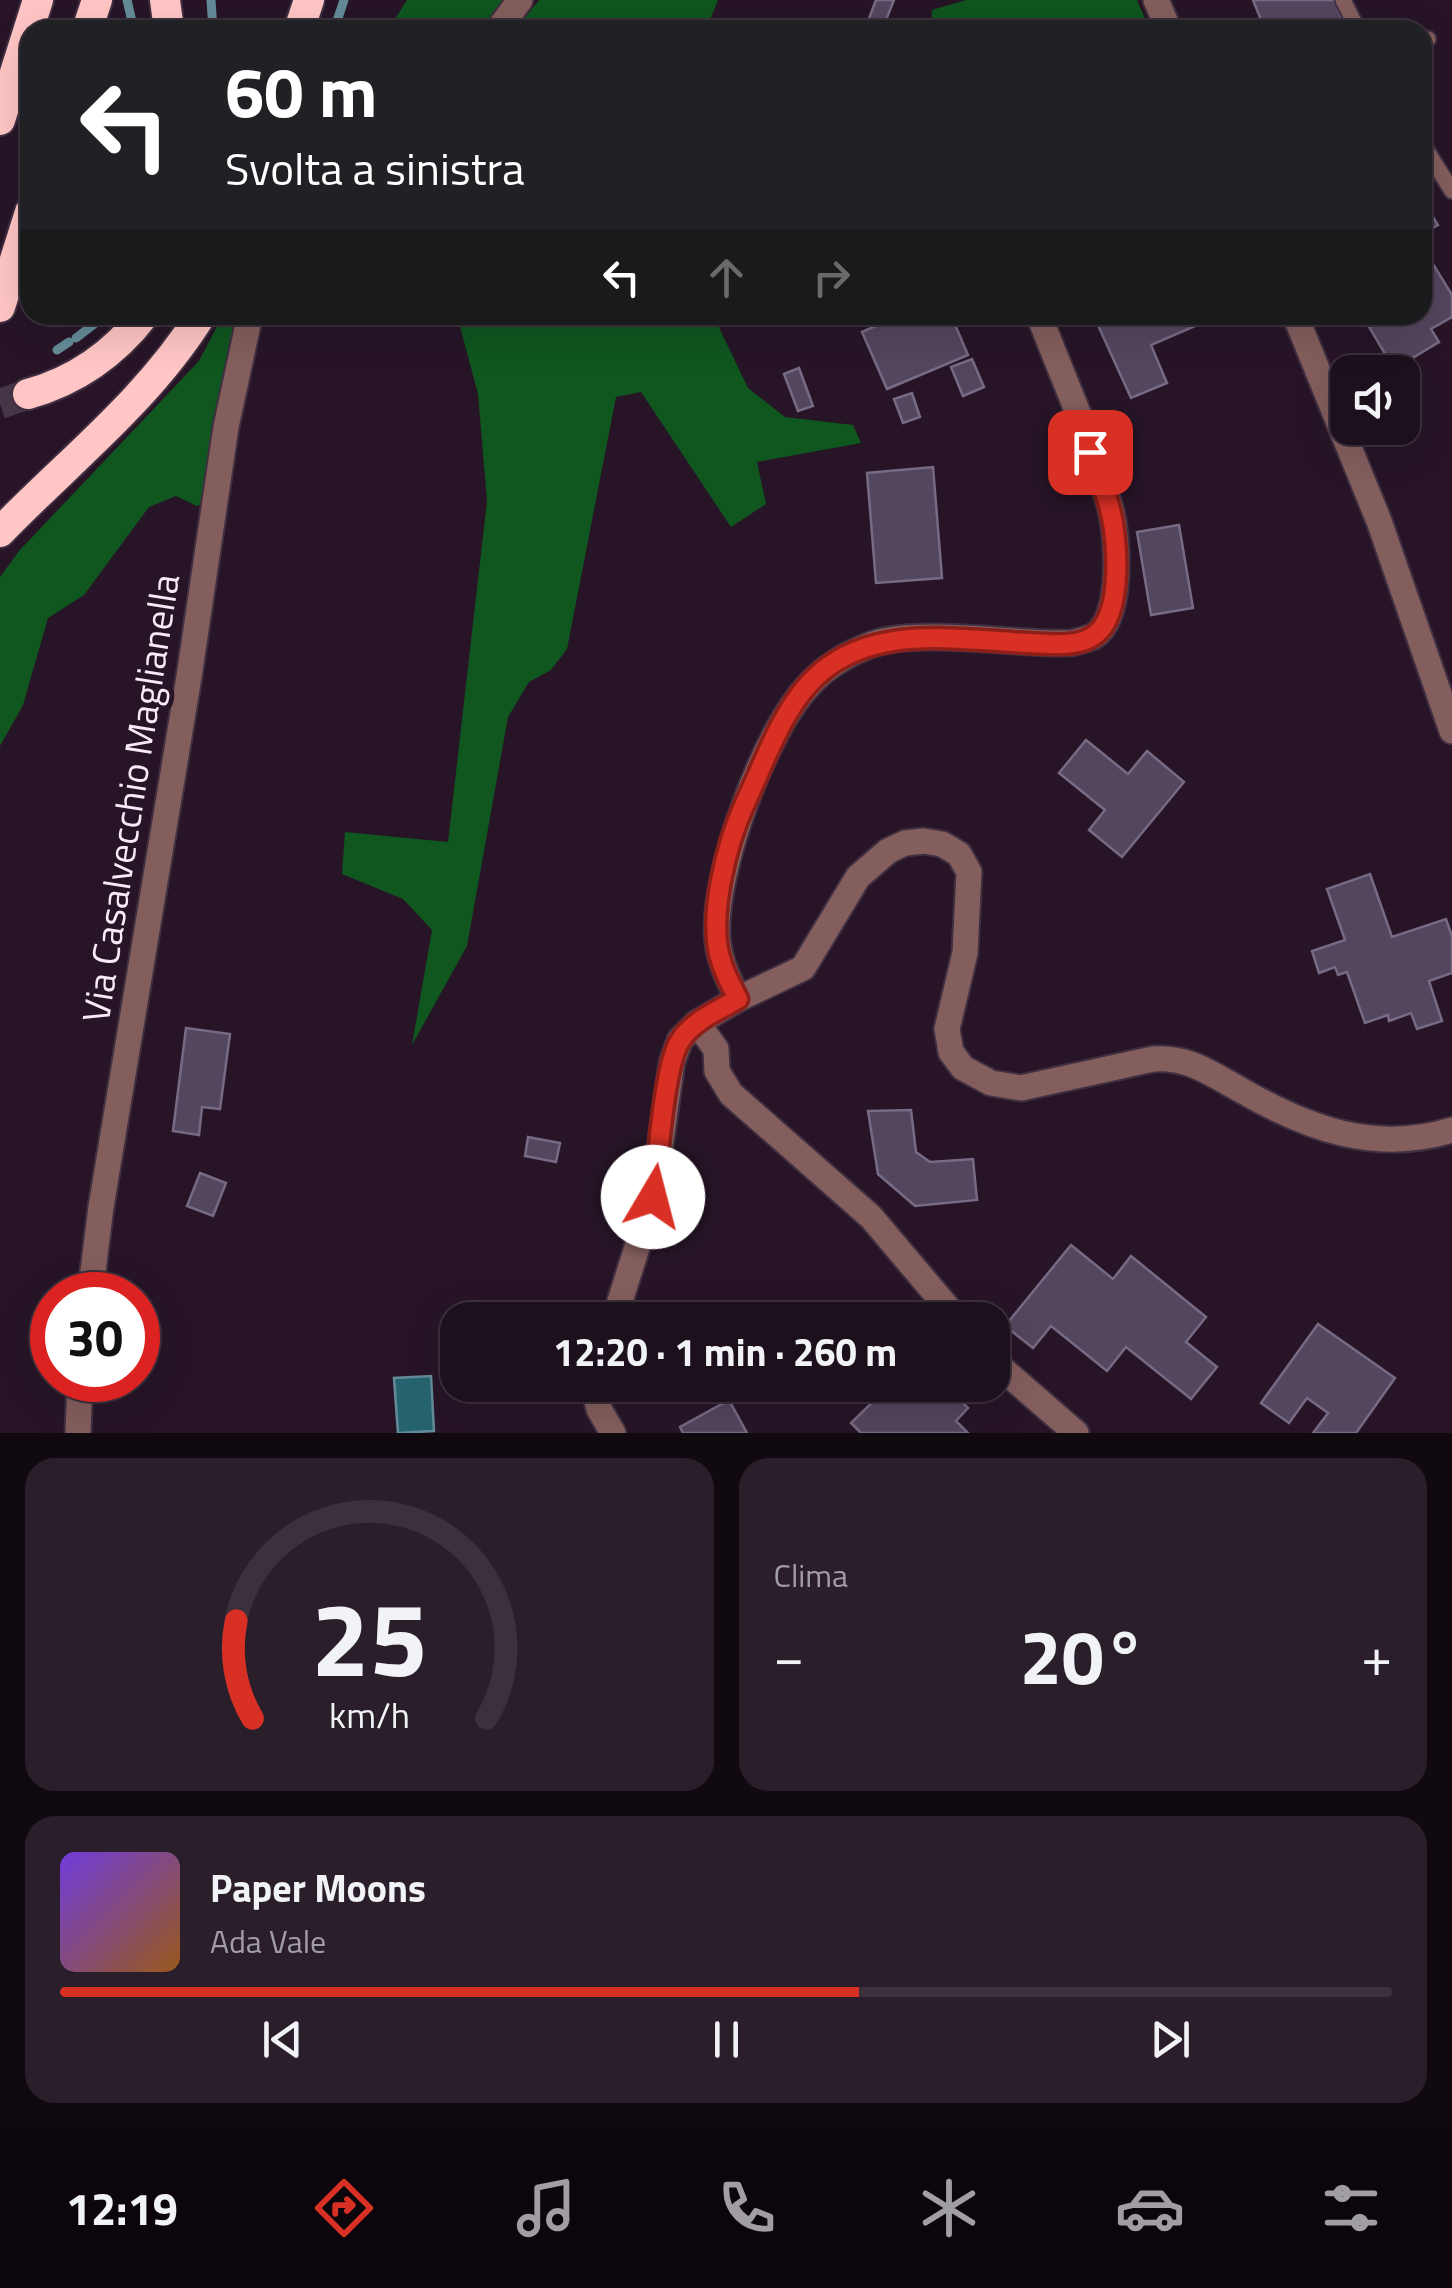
<!DOCTYPE html>
<html lang="it">
<head>
<meta charset="utf-8">
<style>
	body { margin:0; font-family:"Titillium Web",sans-serif; background:#2a1e2a; color:#f1f3f6; height:100vh; display:flex; flex-direction:column; font-size:38px; white-space:nowrap }
	* { box-sizing:border-box; margin:0 }
	p { font-size:32px; color:#a09da4 }
	.icon { flex:none; width:55px; height:55px; fill:none; stroke:currentColor; stroke-width:2; stroke-linecap:round; stroke-linejoin:round }
	.map { position:relative; height:1433px; overflow:hidden }
	.panel { display:flex; flex-direction:column; gap:25px; padding:25px; background:#100910; flex:1 }
	.panel>* { flex:none }
	.hud { position:absolute; left:20px; top:20px; width:1412px; height:305px; border-radius:30px; box-shadow:0 10px 40px #0002,0 0 0 2px #3b303b; background:#202124; color:#fff; overflow:hidden }
	.tools { position:absolute; left:1330px; top:355px; display:grid; gap:20px }
	.tools a { display:grid; place-items:center; width:90px; height:90px; border-radius:20px; background:#1d101d; box-shadow:0 10px 40px #0002,0 0 0 2px #3b303b; font-size:50px }
	.speed { position:absolute; left:30px; top:1272px; display:flex; gap:20px; font-size:50px; font-weight:700; text-align:center }
	.speed>* { display:grid; place-content:center; width:130px; height:130px; border-radius:50%; background:#1d101d; box-shadow:0 10px 40px #0002,0 0 0 2px #3b303b; line-height:1 }
	.speed .limit { border:15px solid #d22; background:#fff; color:#111 }
	.pin { position:absolute; display:grid; place-items:center; width:85px; height:85px; color:#fff; margin:-42px; border-radius:20px; box-shadow:0 5px 15px #0006 }
	.me { position:absolute; width:110px; margin:-55px; rotate:8deg; stroke-linejoin:round; filter:drop-shadow(0 0 8px #0008) }
	.turn { display:flex; align-items:center; gap:35px; height:210px; padding:0 40px; font-size:45px }
	.turn .icon { width:130px; height:130px; stroke-width:2.5 }
	.turn b { display:block; font-size:70px; line-height:85px }
	.lanes { display:flex; align-items:center; height:95px; padding:0 40px; background:#0003; justify-content:center; gap:50px; direction:ltr }
	.lanes .off { opacity:.35 }
	.big { font-size:75px; font-weight:700; line-height:1.1 }
	.panel .card { flex:1; display:flex; flex-direction:column; justify-content:center; gap:15px; min-width:0; padding:0 35px; border-radius:30px; background:#2a1e2a }
	.panel .dial { align-items:center; gap:0 }
	.dial svg { height:260px; overflow:visible; fill:none; stroke:#3b303b; stroke-width:7; stroke-linecap:round; text-anchor:middle }
	.dial text { fill:#f1f3f6; stroke:none }
	.song { display:flex; align-items:center; gap:30px }
	.cover { width:120px; height:120px; border-radius:15px; background:linear-gradient(135deg,hsl(260 70% 55%),hsl(30 70% 35%)) }
	.played { height:10px; border-radius:5px; background:linear-gradient(90deg,#d93025 60%,#3b303b 60%) }
	.keys { display:flex; justify-content:space-around; direction:ltr }
	.heat { display:flex; justify-content:space-between; align-items:center; font-size:55px; direction:ltr }
	.panel .tiles { flex:1; display:grid; gap:25px; grid-template-columns:1fr 1fr }
	.card:last-child { grid-column:span 2 }
	.trip { position:absolute; left:440px; top:1302px; width:570px; height:100px; border-radius:30px; background:#1d101d; box-shadow:0 10px 40px #0002,0 0 0 2px #3b303b; font-weight:700; line-height:100px; text-align:center }
	.tabs { display:flex; height:160px; justify-content:space-around; align-items:center; background:#0c060c; color:#a09da4 }
	.tabs .icon { width:70px; height:70px }
	.tabs .selected { color:#d93025 }
	.tabs b { font-size:45px; color:#f1f3f6 }
	.map>svg:first-child { display:block }
	.forest { fill:#0f561f }
	.water { fill:#25646f; stroke:#648c98; stroke-width:2.5 }
	.lines { fill:none; stroke-linecap:round; stroke-linejoin:round }
	.stream { stroke:#648c98; stroke-width:9 }
	.building { fill:#53465f; stroke:#776a84; stroke-width:2.5 }
	.highway-tunnel { stroke:#463546; stroke-width:30; stroke-dasharray:30 15; stroke-linecap:butt }
	.lane-casing { stroke:#402f40; stroke-width:19 }
	.street-casing { stroke:#402f40; stroke-width:29 }
	.highway-casing { stroke:#402f40; stroke-width:34 }
	.lane { stroke:#835e5d; stroke-width:15 }
	.street { stroke:#835e5d; stroke-width:25 }
	.highway { stroke:#ffc6c5; stroke-width:30 }
	.route-casing { stroke:#8d1f18; stroke-width:25 }
	.route { stroke:#d93025; stroke-width:18 }
	.labels { text-anchor:middle; dominant-baseline:central; stroke-width:10; stroke-linejoin:round; paint-order:stroke }
	.street-label { font-size:38px; fill:#f8ebf7; stroke:#271527 }
</style>
</head>
<body>
<div class="map">
<svg width="1452" height="1433" viewBox="0 0 1452 1433">
	<rect width="100%" height="100%" fill="#271527"/>
	<g class="forest">
		<path d="M 407,0 L 504,0 L 483,30 L 388,30 Z"/>
		<path d="M 539,0 L 718,0 L 706,30 L 515,30 Z"/>
		<path d="M 966,0 L 1137,0 L 1150,30 L 931,30 L 932,10 Z"/>
		<path d="M 223,315 L 244,315 L 203,503 L 197,506 L 176,496 L 149,507 L 84,595 L 48,618 L 23,705 L 0,746 L 0,577 L 19,551 L 199,361 Z"/>
		<path d="M 457,315 L 713,315 L 748,388 L 785,417 L 853,425 L 861,443 L 757,462 L 766,504 L 731,527 L 641,392 L 616,397 L 567,649 L 551,670 L 529,682 L 508,717 L 467,946 L 412,1045 L 432,930 L 403,899 L 342,874 L 345,832 L 448,842 L 487,501 L 478,394 Z"/>
	</g>
	<path class="water" d="M 431,1376 L 434,1431 L 398,1433 L 394,1378 Z"/>
	<g class="lines">
		<g class="stream">
			<path d="M 127,0 L 134,30"/>
			<path d="M 211,0 L 213,30"/>
			<path d="M 334,30 L 344,0"/>
			<path d="M 76,338 L 106,315"/>
			<path d="M 57,350 L 69,342"/>
		</g>
	</g>
	<g class="building">
		<path d="M 876,0 L 894,0 L 882,30 L 868,30 L 865,29 Z"/>
		<path d="M 1253,0 L 1334,0 L 1344,23 L 1320,30 L 1265,30 Z"/>
		<path d="M 1422,199 L 1438,225 L 1422,234 Z"/>
		<path d="M 1422,246 L 1452,295 L 1452,317 L 1431,329 L 1439,342 L 1394,369 L 1362,315 L 1422,315 Z"/>
		<path d="M 893,315 L 951,315 L 968,355 L 887,389 L 862,332 L 894,318 Z"/>
		<path d="M 1110,315 L 1191,315 L 1195,326 L 1151,345 L 1167,383 L 1131,398 L 1096,321 Z"/>
		<path d="M 972,359 L 984,387 L 963,396 L 951,367 Z"/>
		<path d="M 799,368 L 813,406 L 798,411 L 784,374 Z"/>
		<path d="M 912,393 L 920,417 L 903,423 L 894,399 Z"/>
		<path d="M 933,467 L 942,578 L 876,583 L 867,473 Z"/>
		<path d="M 1179,525 L 1193,608 L 1151,615 L 1137,532 Z"/>
		<path d="M 1086,740 L 1128,774 L 1147,751 L 1184,782 L 1122,857 L 1089,830 L 1105,810 L 1059,773 Z"/>
		<path d="M 1370,874 L 1392,937 L 1446,919 L 1452,936 L 1452,973 L 1429,981 L 1442,1021 L 1417,1029 L 1411,1013 L 1389,1021 L 1388,1015 L 1365,1023 L 1347,972 L 1338,975 L 1335,967 L 1319,973 L 1312,951 L 1345,940 L 1327,889 Z"/>
		<path d="M 186,1028 L 230,1034 L 220,1109 L 202,1107 L 199,1135 L 173,1131 Z"/>
		<path d="M 911,1110 L 916,1152 L 930,1162 L 973,1159 L 977,1200 L 915,1206 L 878,1174 L 868,1111 Z"/>
		<path d="M 528,1137 L 560,1143 L 556,1162 L 525,1156 Z"/>
		<path d="M 200,1173 L 226,1183 L 213,1216 L 187,1206 Z"/>
		<path d="M 1071,1245 L 1113,1279 L 1131,1256 L 1206,1317 L 1186,1342 L 1217,1367 L 1191,1399 L 1126,1347 L 1107,1371 L 1051,1326 L 1033,1348 L 1005,1326 Z"/>
		<path d="M 1318,1324 L 1395,1378 L 1356,1433 L 1313,1433 L 1328,1413 L 1307,1398 L 1289,1423 L 1261,1403 Z"/>
		<path d="M 890,1385 L 946,1385 L 968,1408 L 956,1421 L 968,1433 L 861,1433 L 851,1423 Z"/>
		<path d="M 729,1400 L 747,1433 L 683,1433 L 680,1427 Z"/>
	</g>
	<g class="lines">
		<path class="highway-tunnel" d="M 0,404 L 28,394"/>
		<defs>
			<g id="lane">
				<path d="M 1343,0 L 1358,30"/>
				<path d="M 1422,43 L 1428,39"/>
				<path d="M 1422,143 L 1452,191"/>
			</g>
			<g id="street">
				<path d="M 1156,0 L 1169,30"/>
				<path d="M 498,30 L 520,0"/>
				<path d="M 1295,315 L 1379,521 L 1452,731"/>
				<path d="M 738,999 C 727,977 718,958 717,933 C 715,869 764,732 809,685 C 826,666 849,653 873,644 C 920,628 1017,645 1072,643 C 1079,641 1088,639 1094,636 C 1123,618 1118,540 1111,511 C 1094,444 1063,379 1039,315"/>
				<path d="M 90,1295 L 101,1207 L 189,677 L 226,427 L 250,315"/>
				<path d="M 614,1320 L 653,1197 L 672,1062 L 680,1040 L 697,1023"/>
				<path d="M 958,1320 L 871,1217 L 731,1094 L 717,1071 L 716,1049 L 697,1023 L 738,999 L 803,968 L 858,877 L 888,851 L 905,843 L 924,841 L 942,844 L 959,854 L 969,872 L 965,953 L 947,1029 L 951,1052 L 963,1068 L 991,1083 L 1021,1088 L 1153,1059 C 1187,1056 1210,1073 1239,1089 C 1306,1128 1375,1154 1452,1130"/>
				<path d="M 992,1360 L 1076,1433"/>
				<path d="M 593,1385 L 599,1409 L 613,1433"/>
				<path d="M 78,1433 L 80,1380"/>
			</g>
			<g id="highway">
				<path d="M 165,0 L 169,30"/>
				<path d="M 87,30 L 97,0"/>
				<path d="M 299,30 L 309,0"/>
				<path d="M 0,120 L 38,0"/>
				<path d="M 0,307 L 30,212"/>
				<path d="M 28,394 C 75,381 115,353 144,315"/>
				<path d="M 0,532 C 69,461 148,400 201,315"/>
			</g>
		</defs>
		<use href="#lane" class="lane-casing"/>
		<use href="#street" class="street-casing"/>
		<use href="#highway" class="highway-casing"/>
		<use href="#lane" class="lane"/>
		<use href="#street" class="street"/>
		<use href="#highway" class="highway"/>
	</g>
	<g class="lines">
		<defs>
			<path id="route" d="M 653,1197 C 658,1164 664,1065 680,1041 C 692,1021 719,1010 738,999 C 732,987 726,976 722,964 C 706,920 727,842 746,801 C 764,763 779,718 807,686 C 863,621 954,640 1030,643 C 1049,644 1080,648 1096,634 C 1123,613 1118,539 1110,509 C 1105,490 1097,471 1090,452"/>
		</defs>
		<use href="#route" class="route-casing"/>
		<use href="#route" class="route"/>
	</g>
	<g class="labels">
		<g class="street-label">
			<text transform="translate(130 798) rotate(-81)">Via Casalvecchio Maglianella</text>
		</g>
	</g>
</svg>
<div class="tools">
<a><svg class="icon" aria-label="sound" viewBox="0 0 24 24"><path d="M4 9h4l5-4v14l-5-4H4zM17 9q2 3 0 6"/></svg></a>
</div>
<div class="speed"><div class="limit">30</div></div>
<div class="pin" style="left:1090px;top:452px;background:#d93025"><svg class="icon" aria-label="arrive" viewBox="0 0 24 24"><path d="M6 21V4h12l-3 4 3 4H6"/></svg></div>
<svg class="me" style="left:653px;top:1197px" viewBox="-20 -20 40 40"><circle r="19" fill="#fff"/><path d="M0-13L10 11 0 6-10 11z" fill="#d93025"/></svg>
<div class="trip">12:20 · 1 min · 260 m</div>
<div class="hud">
<div class="turn"><svg class="icon" aria-label="left" viewBox="0 0 24 24"><path d="M17 20v-9H6M10 6l-5 5 5 5"/></svg><div><b>60 m</b>Svolta a sinistra</div></div>
<div class="lanes"><svg class="icon" aria-label="left" viewBox="0 0 24 24"><path d="M17 20v-9H6M10 6l-5 5 5 5"/></svg><svg class="icon off" aria-label="ahead" viewBox="0 0 24 24"><path d="M12 20V5M6 11l6-6 6 6"/></svg><svg class="icon off" aria-label="right" viewBox="0 0 24 24"><path d="M7 20v-9h11M14 6l5 5-5 5"/></svg></div>
</div>
</div>
<section class="panel">
<div class="tiles">
<div class="card dial"><svg viewBox="0 0 100 80">
<path d="M14 69A42 42 0 1 1 86 69"/>
<path d="M14 69A42 42 0 0 1 9 39" stroke="#d93025"/>
<text x="50" y="56" font-size="32" font-weight="700">25</text>
<text x="50" y="72" font-size="11">km/h</text>
</svg></div>
<div class="card"><p>Clima</p>
<div class="heat"><a>−</a><b class="big">20°</b><a>+</a></div>
</div>
<div class="card">
<div class="song"><i class="cover"></i><div><b>Paper Moons</b><p>Ada Vale</p></div></div>
<div class="played"></div>
<div class="keys"><svg class="icon" aria-label="previous" viewBox="0 0 24 24"><path d="M18 5L8 12l10 7zM5 5v14"/></svg><svg class="icon" aria-label="pause" viewBox="0 0 24 24"><path d="M8 5v14M16 5v14"/></svg><svg class="icon" aria-label="next" viewBox="0 0 24 24"><path d="M6 5l10 7-10 7zM19 5v14"/></svg></div>
</div>
</div>
</section>
<nav class="tabs">
<b>12:19</b>
<svg class="icon selected" aria-label="directions" viewBox="0 0 24 24"><path d="M12 3l9 9-9 9-9-9zM9 14v-3h6M13 9l2 2-2 2"/></svg>
<svg class="icon" aria-label="music" viewBox="0 0 24 24"><path d="M9 18V5l10-2v13"/><circle cx="6" cy="18" r="3"/><circle cx="16" cy="16" r="3"/></svg>
<svg class="icon" aria-label="phone" viewBox="0 0 24 24"><path d="M5 4h4l2 5-3 2q2 4 5 5l2-3 5 2v4C11 20 4 13 5 4z"/></svg>
<svg class="icon" aria-label="climate" viewBox="0 0 24 24"><path d="M12 3v18M4 7l16 10M4 17L20 7"/></svg>
<svg class="icon" aria-label="car" viewBox="0 0 24 24"><path d="M5 17H2v-5l4-1 3-4h7l3 4 3 1v5h-3M9 17h6M6 11h13"/><circle cx="7" cy="17" r="2"/><circle cx="17" cy="17" r="2"/></svg>
<svg class="icon" aria-label="filters" viewBox="0 0 24 24"><path d="M4 7h16M4 17h16"/><circle cx="9" cy="7" r="2"/><circle cx="15" cy="17" r="2"/></svg>
</nav>
</body>
</html>
